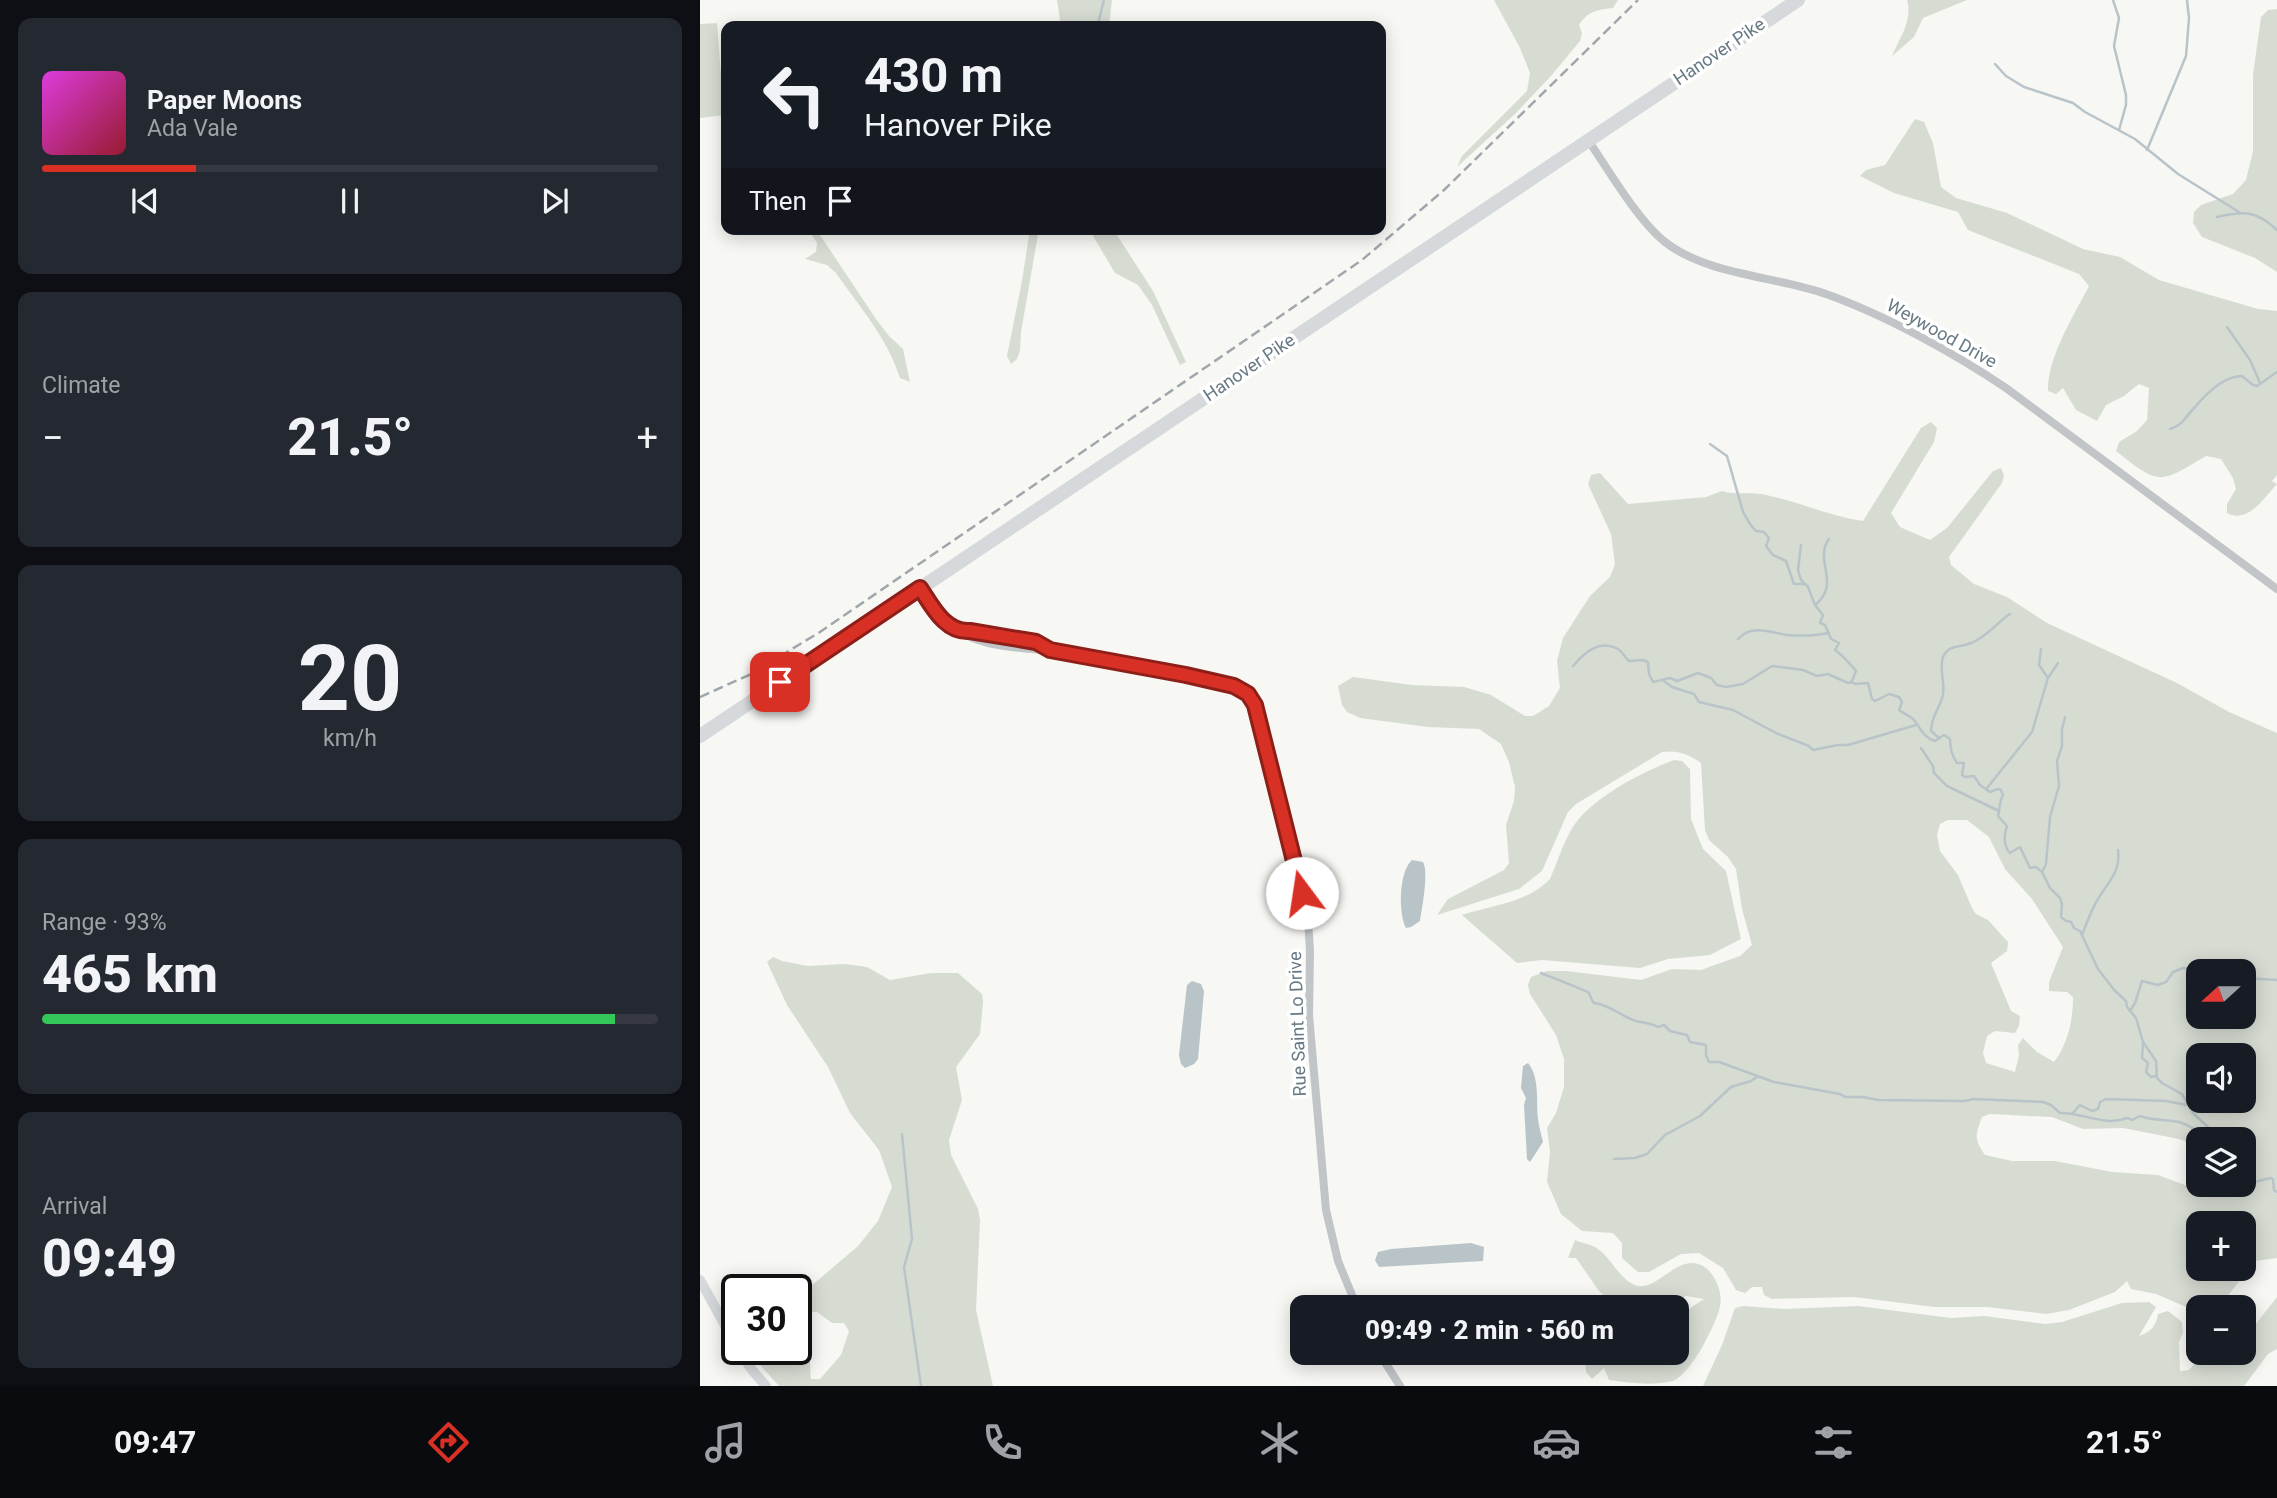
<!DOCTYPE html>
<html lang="en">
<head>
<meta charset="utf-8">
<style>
	body { margin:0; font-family:Roboto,sans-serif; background:#242831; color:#f1f3f6; height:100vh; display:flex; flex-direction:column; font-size:26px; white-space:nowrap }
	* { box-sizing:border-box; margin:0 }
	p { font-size:23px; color:#9ea1a6 }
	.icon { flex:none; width:38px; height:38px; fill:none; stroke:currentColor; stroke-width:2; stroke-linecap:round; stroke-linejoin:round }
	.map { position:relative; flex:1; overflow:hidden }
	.panel { display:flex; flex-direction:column; gap:18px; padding:18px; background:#0d0f14; width:700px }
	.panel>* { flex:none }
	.guide { position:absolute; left:21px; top:21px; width:665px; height:214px; border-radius:14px; box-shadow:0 4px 18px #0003; background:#171b24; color:#f1f3f6; overflow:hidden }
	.needle { width:46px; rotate:249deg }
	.controls { position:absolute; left:1486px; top:959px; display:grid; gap:14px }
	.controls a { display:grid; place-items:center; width:70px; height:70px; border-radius:14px; background:#171b24; box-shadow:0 4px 18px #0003; font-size:35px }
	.speed { position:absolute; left:21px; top:1274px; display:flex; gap:14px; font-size:35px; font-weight:700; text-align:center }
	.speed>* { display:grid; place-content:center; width:91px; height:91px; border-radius:50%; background:#171b24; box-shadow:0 4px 18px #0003; line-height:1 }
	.speed .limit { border:4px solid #111; border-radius:10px; background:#fff; color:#111 }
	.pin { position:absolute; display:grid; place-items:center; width:60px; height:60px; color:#fff; margin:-30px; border-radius:14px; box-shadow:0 4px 10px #0006 }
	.me { position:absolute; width:77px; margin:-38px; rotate:346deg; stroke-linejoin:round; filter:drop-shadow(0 0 5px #0008) }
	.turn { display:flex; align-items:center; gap:24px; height:147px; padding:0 28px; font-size:32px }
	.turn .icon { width:91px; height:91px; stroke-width:2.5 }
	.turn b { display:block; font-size:49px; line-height:60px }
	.then { display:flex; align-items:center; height:66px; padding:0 28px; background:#0003; gap:14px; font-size:26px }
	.big { font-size:52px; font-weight:800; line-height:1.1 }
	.panel .card { flex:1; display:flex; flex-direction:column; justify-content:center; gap:10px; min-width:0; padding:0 24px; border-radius:14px; background:#242831 }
	.panel .dial { align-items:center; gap:0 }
	.dial b { font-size:91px; line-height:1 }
	.song { display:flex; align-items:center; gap:21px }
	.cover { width:84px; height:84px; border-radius:10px; background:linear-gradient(135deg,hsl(300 70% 55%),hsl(350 70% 35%)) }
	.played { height:7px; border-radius:4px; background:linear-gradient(90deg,#d93025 25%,#363941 25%) }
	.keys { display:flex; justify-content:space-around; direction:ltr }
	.heat { display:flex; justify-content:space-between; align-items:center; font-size:38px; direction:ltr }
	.charge { height:10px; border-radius:5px; background:linear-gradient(90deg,#34c759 93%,#363941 0) }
	.trip { position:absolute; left:590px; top:1295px; width:399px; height:70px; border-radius:14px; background:#171b24; box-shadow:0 4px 18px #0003; font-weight:800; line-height:70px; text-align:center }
	.menu { display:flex; height:112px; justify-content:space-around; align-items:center; background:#090b0e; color:#9ea1a6 }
	.menu .icon { width:49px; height:49px }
	.menu .selected { color:#d93025 }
	.menu b { font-size:32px; color:#f1f3f6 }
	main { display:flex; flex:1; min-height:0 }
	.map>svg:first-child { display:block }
	.green { fill:#d7dcd3; fill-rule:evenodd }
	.water { fill:#b8c4c8 }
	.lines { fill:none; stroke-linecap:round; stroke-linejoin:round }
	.stream { stroke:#b8c4c8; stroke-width:2.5 }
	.street { stroke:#c1c5c8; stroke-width:8 }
	.secondary { stroke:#d5d9dc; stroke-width:10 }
	.highway { stroke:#d5d9dc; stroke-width:14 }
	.rail { stroke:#a0a7ac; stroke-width:2.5; stroke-dasharray:10 5; stroke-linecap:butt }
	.route-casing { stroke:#8d1f18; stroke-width:18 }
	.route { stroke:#d93025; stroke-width:12 }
	.labels { text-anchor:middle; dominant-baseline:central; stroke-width:7; stroke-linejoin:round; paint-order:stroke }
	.street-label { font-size:18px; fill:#677984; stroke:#fff }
</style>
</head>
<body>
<main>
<section class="panel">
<div class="card">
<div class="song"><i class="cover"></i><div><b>Paper Moons</b><p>Ada Vale</p></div></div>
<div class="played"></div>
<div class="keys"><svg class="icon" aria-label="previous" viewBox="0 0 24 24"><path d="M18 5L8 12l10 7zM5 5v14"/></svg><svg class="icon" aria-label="pause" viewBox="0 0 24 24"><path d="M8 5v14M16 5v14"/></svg><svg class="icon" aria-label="next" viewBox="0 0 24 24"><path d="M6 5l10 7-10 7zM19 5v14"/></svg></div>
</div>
<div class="card"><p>Climate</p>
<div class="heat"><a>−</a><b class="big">21.5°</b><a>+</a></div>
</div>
<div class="card dial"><b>20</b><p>km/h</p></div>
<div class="card"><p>Range · 93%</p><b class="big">465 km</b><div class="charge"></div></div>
<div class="card"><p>Arrival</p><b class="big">09:49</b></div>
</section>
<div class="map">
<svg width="1577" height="1386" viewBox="0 0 1577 1386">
	<rect width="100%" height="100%" fill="#f7f7f4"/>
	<g class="green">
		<path d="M 357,0 L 412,0 L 409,26 L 361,26 Z"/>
		<path d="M 794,0 L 918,0 L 913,8 C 897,10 888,11 879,25 L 882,33 L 880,41 L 851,76 L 816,113 L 757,167 L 762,156 L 827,91 L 830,73 L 820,48 Z"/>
		<path d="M 1207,0 L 1267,0 L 1223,18 L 1214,37 L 1192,56 C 1200,38 1213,19 1207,0 Z"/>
		<path d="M 1577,9 L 1577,272 L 1555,258 L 1502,237 L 1493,223 L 1494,212 L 1501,205 L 1533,194 L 1546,180 L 1553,151 L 1553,75 L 1561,17 L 1568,10 Z"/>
		<path d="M 17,23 L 24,115 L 0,118 L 0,24 Z"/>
		<path d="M 1215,119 L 1224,122 L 1233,143 L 1241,187 L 1256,198 L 1307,213 L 1383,249 L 1420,257 L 1459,280 L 1558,309 L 1577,311 L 1577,475 L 1572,481 L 1577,484 C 1564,498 1548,524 1527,513 L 1527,504 L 1536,489 L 1533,478 L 1521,459 L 1506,456 C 1459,484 1460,486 1416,451 L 1419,442 L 1437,431 L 1447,420 L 1449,388 L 1439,384 L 1424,396 L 1406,405 L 1397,421 L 1376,410 L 1363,388 L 1356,394 L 1348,391 C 1347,358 1374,315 1389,286 L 1379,274 L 1268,230 L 1258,212 L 1194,193 L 1160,176 L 1166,170 L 1185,165 Z"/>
		<path d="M 108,229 L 116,229 L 176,319 L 189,336 L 203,349 L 210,382 L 200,378 C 188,339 159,306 136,273 L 127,265 L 105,259 L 116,252 L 117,243 Z"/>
		<path d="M 330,229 L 339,229 L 321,332 L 320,351 L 317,359 L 311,364 L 307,356 L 322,281 Z"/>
		<path d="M 389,229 L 413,229 L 453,291 L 486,362 L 480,365 L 452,305 L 438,285 L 415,273 Z"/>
		<path d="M 1231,422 L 1237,428 L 1234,442 L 1191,513 L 1200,527 L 1230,540 L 1247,528 L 1293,471 L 1301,468 L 1304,476 L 1302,483 L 1249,557 L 1251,565 L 1274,584 L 1307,597 L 1347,623 L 1477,683 L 1529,712 L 1577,733 L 1577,1258 L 1555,1261 L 1519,1307 L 1498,1307 L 1498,1310 L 1493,1310 L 1456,1294 L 1431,1289 L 1427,1281 L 1415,1292 L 1369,1310 L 1346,1314 L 1287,1307 L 1234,1307 L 1154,1297 L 1072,1299 L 1064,1295 L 1062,1287 L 1052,1287 L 1045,1293 L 1036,1290 L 1023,1268 L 999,1253 L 981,1254 L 949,1272 L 938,1272 L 922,1258 L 922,1243 L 913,1233 L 882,1231 L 861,1214 L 847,1182 L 850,1152 L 847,1128 L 856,1113 L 864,1087 L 864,1059 L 856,1035 L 830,994 L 828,985 L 831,977 L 847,971 L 866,971 L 941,980 L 972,969 L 1001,970 L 1040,956 L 1052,945 L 1042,909 L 1036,869 L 1028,857 L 1009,840 L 1005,830 L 1001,763 C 987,754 979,750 962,752 L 876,804 L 868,812 L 842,871 L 819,889 L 737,915 L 748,899 L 804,870 L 809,863 L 806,825 L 814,801 L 815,787 L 809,762 L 801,744 L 779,729 L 728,727 L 660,718 L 647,712 L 642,705 L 638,686 L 653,677 L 712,685 L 764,687 L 791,695 L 825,716 L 833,716 L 849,706 L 860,688 L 857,661 L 863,638 L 890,596 L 910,577 L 915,564 L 911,534 L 888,484 L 891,475 L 900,473 L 928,504 L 1006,497 L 1022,491 C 1035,495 1047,492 1061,494 C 1095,500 1128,516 1163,521 L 1221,428 ZM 1248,820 L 1267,820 L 1289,837 L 1305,869 L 1332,899 L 1363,947 L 1349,982 L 1349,991 L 1367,992 L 1373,997 C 1373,1020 1368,1044 1354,1062 L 1337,1052 L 1323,1038 L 1318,1045 L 1319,1055 L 1315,1072 L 1286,1063 L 1283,1053 L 1287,1036 L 1295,1031 L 1315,1033 L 1319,1026 L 1320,1016 L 1311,1011 L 1291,963 L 1307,951 L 1308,942 L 1288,920 L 1276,914 L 1272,908 L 1258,875 L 1240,851 L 1237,835 L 1240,824 ZM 1498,971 L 1544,971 L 1544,1017 L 1498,1017 ZM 1498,1055 L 1544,1055 L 1544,1101 L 1498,1101 ZM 1290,1114 L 1352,1117 L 1383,1129 L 1423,1128 L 1479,1139 L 1489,1143 L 1498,1154 L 1498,1139 L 1544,1139 L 1544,1185 L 1499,1185 L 1493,1188 L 1458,1175 L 1412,1172 L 1355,1161 L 1312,1161 L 1285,1155 C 1274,1139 1275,1136 1282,1117 ZM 1498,1223 L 1544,1223 L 1544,1269 L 1498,1269 Z"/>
		<path d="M 974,760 L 982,761 L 990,769 L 991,819 L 1003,849 L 1026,871 L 1041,939 L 1010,955 L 968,959 L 940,968 L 842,960 L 817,963 L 762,915 C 792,905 827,903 850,879 C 858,861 866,834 878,820 C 898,795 944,771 974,760 Z"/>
		<path d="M 73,957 L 82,961 L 108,966 L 145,964 L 167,967 L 190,980 L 231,973 L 258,973 L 282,994 L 283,1002 L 280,1034 L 256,1067 L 262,1100 L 249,1140 L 251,1155 L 278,1209 L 280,1220 L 276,1310 L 293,1386 L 79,1386 L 55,1359 L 50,1349 L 96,1349 L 96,1299 L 158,1246 L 178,1221 L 192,1187 L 179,1150 L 150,1113 L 128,1067 L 87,1005 L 67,962 ZM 108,1312 L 117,1312 L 132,1323 L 144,1323 L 149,1331 L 141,1355 L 120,1379 L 111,1379 C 110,1374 111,1368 110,1362 C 105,1341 85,1331 108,1312 Z"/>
		<path d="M 875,1240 C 881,1243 889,1244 895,1247 C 911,1256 920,1282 938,1286 C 959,1290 981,1249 1006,1268 C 1016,1276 1023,1294 1020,1306 C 1016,1325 991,1374 973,1381 C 952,1386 930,1383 909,1380 L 904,1368 L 892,1379 L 886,1372 L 885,1355 L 887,1353 L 976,1353 L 977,1322 L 989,1309 L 1004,1299 L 986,1296 L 954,1307 L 917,1307 L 899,1291 L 876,1258 L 868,1258 Z"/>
		<path d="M 1577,1297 L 1577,1349 L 1568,1354 L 1544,1386 L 1003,1386 L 1022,1345 L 1035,1308 L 1043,1306 L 1085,1309 L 1158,1306 L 1251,1318 L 1284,1316 L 1345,1324 L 1362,1322 L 1422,1303 L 1449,1302 L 1456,1307 L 1439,1336 C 1450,1332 1456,1327 1458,1314 L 1468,1311 L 1482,1322 L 1483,1333 L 1479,1342 L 1480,1371 L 1489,1370 L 1495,1363 L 1504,1361 L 1512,1355 L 1544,1353 L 1544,1339 Z"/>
	</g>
	<g class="water">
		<path d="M 712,860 L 723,862 C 729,872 722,908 720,921 L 711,927 L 706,928 C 698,913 699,871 712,860 Z"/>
		<path d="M 492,981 L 501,984 L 504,991 L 498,1059 L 494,1064 L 485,1068 L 481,1064 L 479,1055 L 487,985 Z"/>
		<path d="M 828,1063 C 840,1077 836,1102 838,1119 C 839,1127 841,1134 843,1142 L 830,1162 L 827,1159 L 824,1105 L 826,1098 L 821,1088 L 823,1066 Z"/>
		<path d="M 771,1243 L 784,1247 L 783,1261 L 679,1267 L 675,1260 L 678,1252 L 691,1249 Z"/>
	</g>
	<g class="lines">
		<g class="stream">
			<path d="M 1413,0 L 1419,18 L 1414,46 L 1426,95 L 1426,105 L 1419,130"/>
			<path d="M 398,24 L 404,0"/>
			<path d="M 1295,64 L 1306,76 L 1324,87 L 1373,103 L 1385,112 L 1435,139 L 1478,174 L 1539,212"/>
			<path d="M 1447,150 L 1486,56 L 1489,18 L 1487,0"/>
			<path d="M 1517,217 C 1543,211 1556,210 1577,230"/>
			<path d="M 1527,327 L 1550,360 L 1560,383"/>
			<path d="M 1470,429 C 1482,426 1486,416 1495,407 C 1506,394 1523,376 1542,376 L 1553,385 L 1557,386 L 1577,372"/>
			<path d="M 1010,444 L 1027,456 L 1043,512 L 1050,524 L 1056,531 L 1064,532 L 1069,538 L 1066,546 L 1073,555 L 1086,561 L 1094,584 L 1104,584"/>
			<path d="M 1101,545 L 1098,570 L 1101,580 L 1108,587 L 1115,605 L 1123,615 L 1120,623 L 1125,625 L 1131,639 L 1139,643 L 1135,650 C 1140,653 1153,667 1156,671 L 1152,681"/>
			<path d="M 1115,605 C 1142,583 1113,561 1129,539"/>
			<path d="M 1038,639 C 1051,624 1070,632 1087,635 C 1100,636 1114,636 1128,633"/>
			<path d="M 1341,649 L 1339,665 L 1348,678"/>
			<path d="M 873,666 C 884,653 899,639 918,649 C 922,651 925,658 929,661 L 942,660 L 948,662 L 949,674 L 953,682 L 970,678 L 977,681 L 998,673 L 1011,678 L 1017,685 L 1026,687 L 1043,684 L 1072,666 L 1103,670 L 1117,676 L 1128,674 L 1148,683 L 1152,682 L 1155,684 L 1168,683 L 1172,699 L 1175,701 L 1189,694 L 1199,697 L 1202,702 L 1199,710 C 1204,714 1211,716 1214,720 C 1221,729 1223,737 1235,741 L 1244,735 L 1250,739 C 1250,748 1252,756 1257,763 L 1264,763 L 1262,775 L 1265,777 L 1274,776 L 1280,785 L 1290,792 L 1298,789 L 1301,790 L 1303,795 C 1299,802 1300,809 1298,816 L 1307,826 C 1304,834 1303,846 1310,853 L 1320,847 L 1330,868 L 1336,867 L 1342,872 L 1350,888 L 1360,898 L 1362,904 L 1361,917 L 1366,921 L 1371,922 L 1374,928 L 1380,931 L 1398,969 L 1415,991 L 1426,1001 L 1427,1007 L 1436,1018 L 1443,1042 L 1456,1061 L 1457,1078 L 1462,1083 L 1482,1094 L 1493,1113 L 1509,1128 L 1508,1139"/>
			<path d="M 964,681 L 972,687 L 994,694 L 999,702 L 1033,710 L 1078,734 L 1109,746 L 1113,750 L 1138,745 L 1148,745 L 1216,725"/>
			<path d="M 1239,738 L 1231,731 C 1231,716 1240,708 1243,695 C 1245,683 1239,667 1243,657 C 1249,644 1260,648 1271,643 C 1287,637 1296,623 1310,614"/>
			<path d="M 1221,748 L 1233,766 L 1234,773 L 1247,786 L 1299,811"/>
			<path d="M 1287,788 L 1332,732 L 1348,678 L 1358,663"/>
			<path d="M 1342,872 L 1346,864 L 1350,817 L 1359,786 L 1357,761 L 1362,746 L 1362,729 L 1365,717"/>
			<path d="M 1382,935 C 1387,923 1391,910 1398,899 C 1408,882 1421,872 1418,850"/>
			<path d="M 841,973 C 848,976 887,991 889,993 C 891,997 891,1000 894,1003 C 911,1005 920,1016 936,1021 C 944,1023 951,1023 958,1027 L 964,1025 L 970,1031 L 987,1035 L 990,1042 L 1006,1045 L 1006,1055 L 1009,1062 L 1019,1062 L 1074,1082 L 1140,1094 L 1145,1097 L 1163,1097 L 1178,1100 L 1265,1101 L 1273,1099 L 1343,1102 L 1351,1105 L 1360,1113 C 1382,1112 1405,1127 1427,1118 L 1432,1120 L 1440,1116 C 1453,1121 1466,1119 1479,1122 C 1490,1125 1498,1133 1509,1135"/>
			<path d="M 1544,978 L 1577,980"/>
			<path d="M 1430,1011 L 1435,1003 L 1442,981 L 1458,985 L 1466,982 L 1473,972 L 1483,968 L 1508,971"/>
			<path d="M 1443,1044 L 1442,1058 L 1448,1063 L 1446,1072 L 1451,1077 L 1456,1076"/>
			<path d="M 1373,1113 L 1380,1105 L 1392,1111 L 1398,1109 L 1400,1102 L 1406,1099 L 1466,1101 L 1487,1105"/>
			<path d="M 202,1134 L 212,1239 L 204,1267 L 221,1386"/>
			<path d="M 914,1159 L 935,1158 L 947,1154 L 965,1135 L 1000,1116 L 1031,1087 L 1051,1081 L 1057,1077"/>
			<path d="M 1544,1172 L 1549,1175 L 1554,1182 L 1571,1178 L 1573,1179 L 1574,1190 L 1577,1192"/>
		</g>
		<g class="street">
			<path d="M 888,140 C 908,169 938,221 965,242 C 1007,275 1075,276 1126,294 C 1185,315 1254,353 1306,388 L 1577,589"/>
			<path d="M 220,588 C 228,600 236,614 247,623 C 281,652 328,646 369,653 L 507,679 L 542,689 L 552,700 L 608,920 L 610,951 L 609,1015 L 626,1210 L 638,1261 L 657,1307"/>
			<path d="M 261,631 L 270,631 L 336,642 L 347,648"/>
			<path d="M 679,1353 L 700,1386"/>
		</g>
		<g class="secondary">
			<path d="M 0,1280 L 37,1347"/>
			<path d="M 38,1349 L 52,1370 L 66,1386"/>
		</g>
		<path class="highway" d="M 0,736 L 1098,0"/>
		<path class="rail" d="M 0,697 L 49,675 L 120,632 L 662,260 L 744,190 L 938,0"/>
	</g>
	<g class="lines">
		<defs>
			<path id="route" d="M 80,682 L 220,588 C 232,606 245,633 270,631 L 336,642 L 350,650 L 486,675 L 534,686 L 548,694 L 555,705 L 602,893"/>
		</defs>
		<use href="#route" class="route-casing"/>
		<use href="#route" class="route"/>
	</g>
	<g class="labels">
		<g class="street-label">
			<text transform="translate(1019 51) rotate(-34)">Hanover Pike</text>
			<text transform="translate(1242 333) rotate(29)">Weywood Drive</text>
			<text transform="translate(549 367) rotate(-34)">Hanover Pike</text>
			<text transform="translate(597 1024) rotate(-92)">Rue Saint Lo Drive</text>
		</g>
	</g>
</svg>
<div class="controls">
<a><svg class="needle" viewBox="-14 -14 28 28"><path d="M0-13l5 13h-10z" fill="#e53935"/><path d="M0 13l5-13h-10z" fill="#9ea1a6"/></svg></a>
<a><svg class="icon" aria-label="sound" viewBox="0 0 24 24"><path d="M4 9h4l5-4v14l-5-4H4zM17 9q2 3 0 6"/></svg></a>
<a><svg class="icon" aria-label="layers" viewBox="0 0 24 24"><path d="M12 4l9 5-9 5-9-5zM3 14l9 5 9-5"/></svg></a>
<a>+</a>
<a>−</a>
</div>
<div class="speed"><div class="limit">30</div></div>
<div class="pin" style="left:80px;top:682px;background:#d93025"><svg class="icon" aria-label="arrive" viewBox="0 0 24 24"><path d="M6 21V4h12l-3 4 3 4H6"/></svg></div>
<svg class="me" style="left:602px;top:893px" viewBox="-20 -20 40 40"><circle r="19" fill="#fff"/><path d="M0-13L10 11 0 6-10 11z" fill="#d93025"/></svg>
<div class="trip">09:49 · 2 min · 560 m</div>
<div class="guide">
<div class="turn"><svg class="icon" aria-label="left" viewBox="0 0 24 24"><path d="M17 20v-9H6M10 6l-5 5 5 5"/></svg><div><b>430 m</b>Hanover Pike</div></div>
<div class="then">Then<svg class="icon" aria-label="arrive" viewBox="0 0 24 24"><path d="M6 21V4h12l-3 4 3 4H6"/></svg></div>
</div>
</div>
</main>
<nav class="menu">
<b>09:47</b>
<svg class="icon selected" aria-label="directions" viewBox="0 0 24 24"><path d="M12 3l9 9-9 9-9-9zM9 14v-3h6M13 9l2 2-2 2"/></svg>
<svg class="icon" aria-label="music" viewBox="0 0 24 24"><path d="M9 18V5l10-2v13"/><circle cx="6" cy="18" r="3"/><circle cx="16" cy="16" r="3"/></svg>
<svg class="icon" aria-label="phone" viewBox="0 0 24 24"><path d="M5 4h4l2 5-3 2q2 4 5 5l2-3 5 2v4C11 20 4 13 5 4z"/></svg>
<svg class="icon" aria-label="climate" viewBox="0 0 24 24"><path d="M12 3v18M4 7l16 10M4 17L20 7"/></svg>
<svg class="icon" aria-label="car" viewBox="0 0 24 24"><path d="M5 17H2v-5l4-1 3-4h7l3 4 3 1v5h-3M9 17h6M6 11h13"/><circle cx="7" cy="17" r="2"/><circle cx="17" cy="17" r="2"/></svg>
<svg class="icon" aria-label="filters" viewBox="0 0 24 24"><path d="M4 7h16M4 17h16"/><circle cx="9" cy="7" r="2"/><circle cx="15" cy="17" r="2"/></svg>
<b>21.5°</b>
</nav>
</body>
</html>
